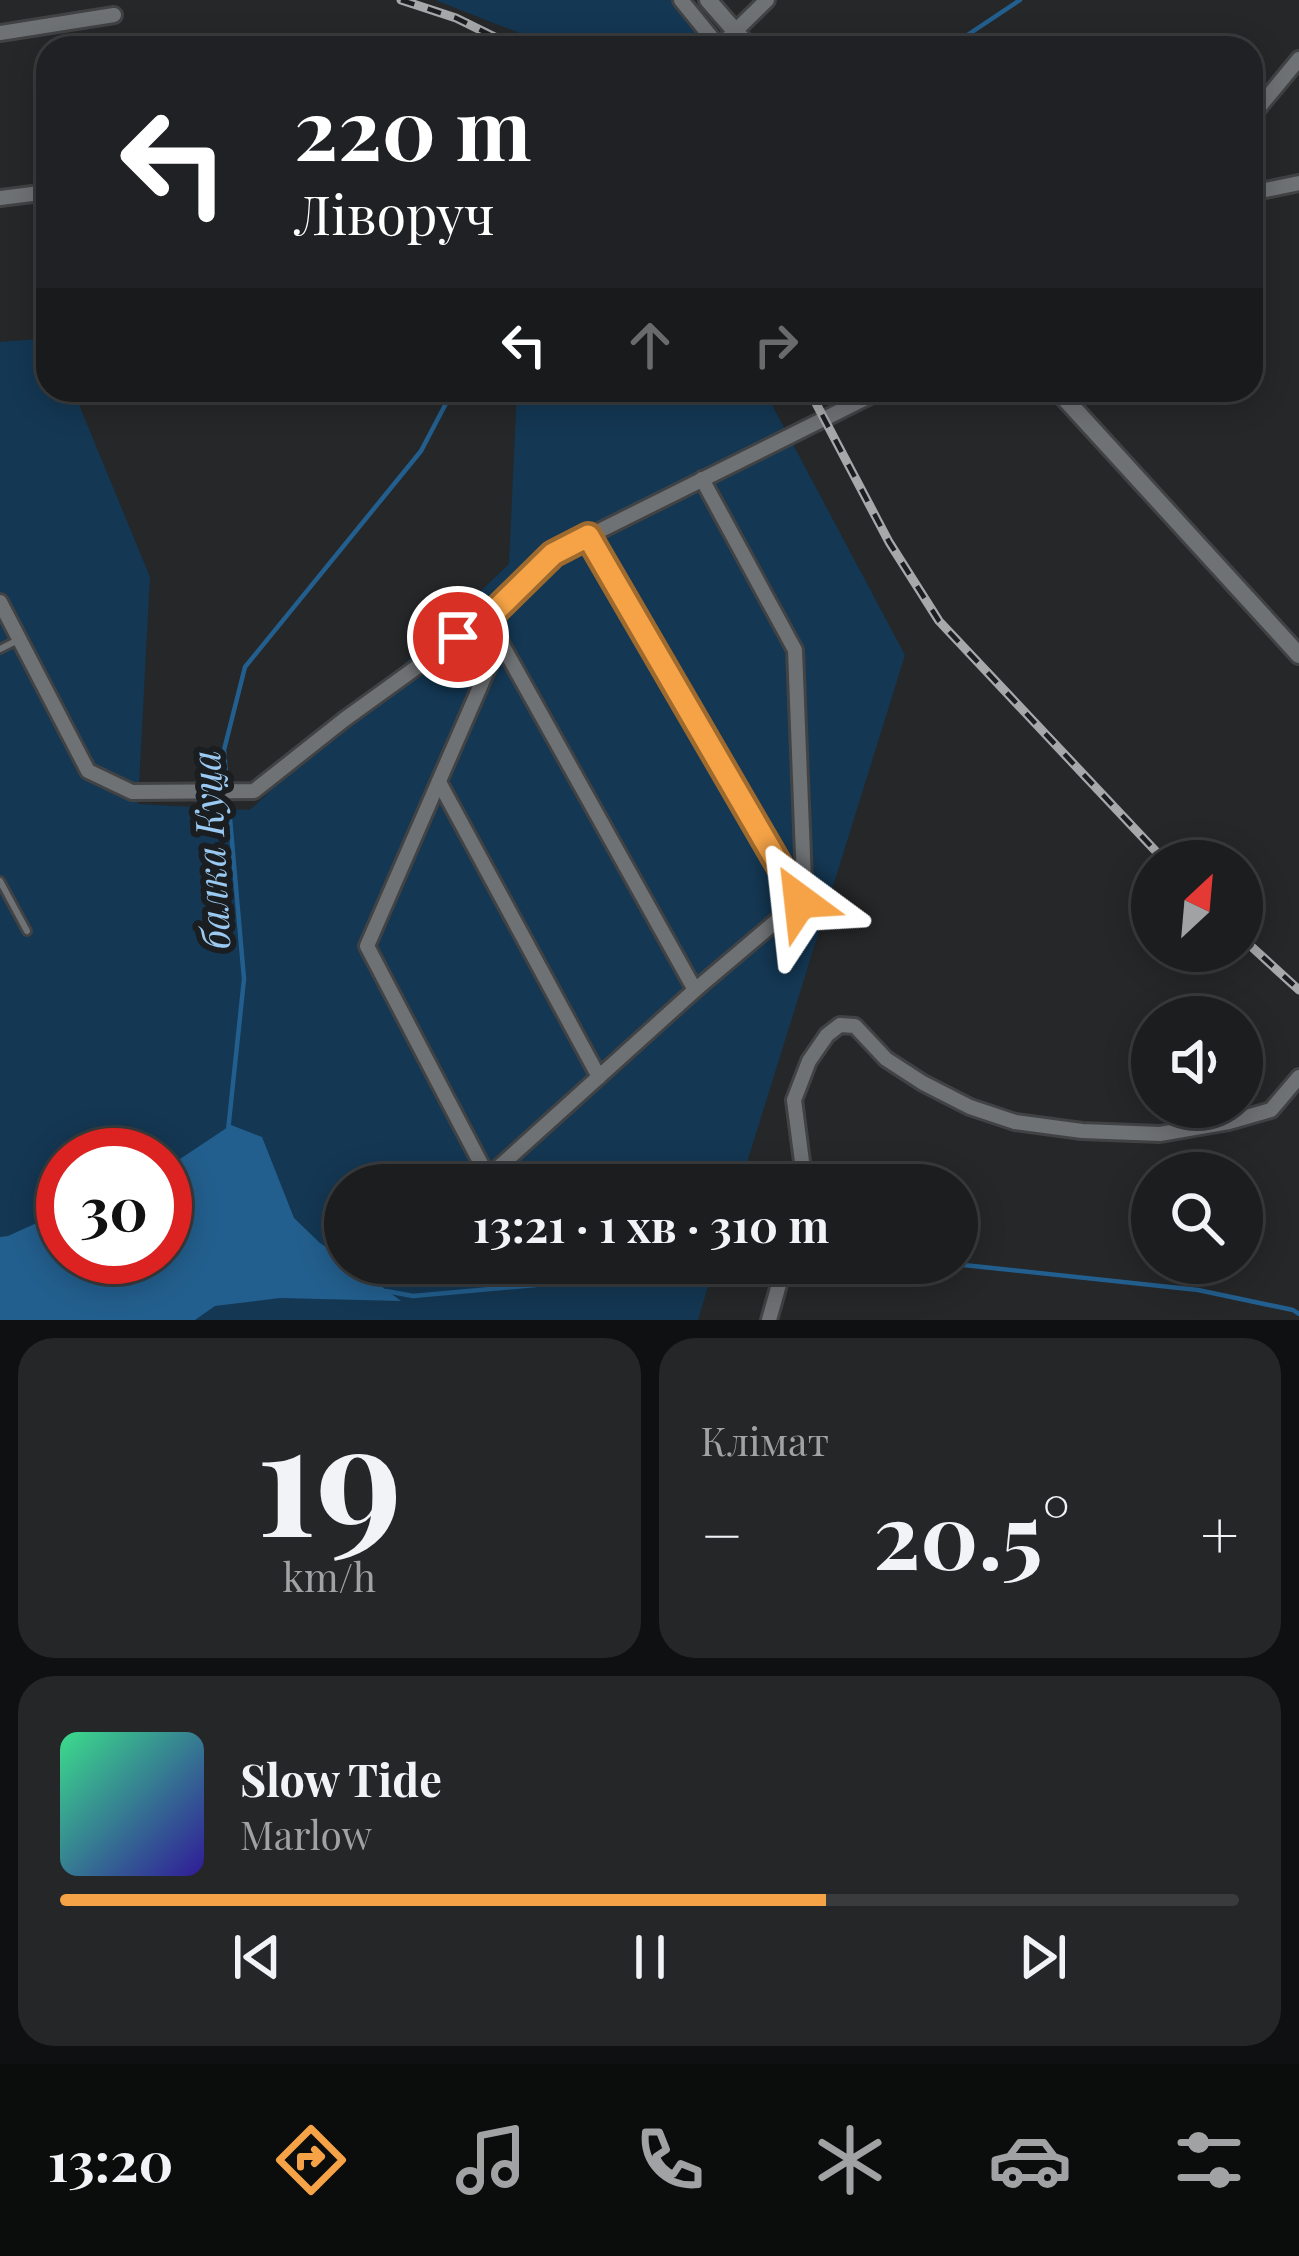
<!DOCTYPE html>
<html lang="uk">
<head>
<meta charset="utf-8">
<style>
	body { margin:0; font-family:"Playfair Display",serif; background:#252628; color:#f1f3f6; height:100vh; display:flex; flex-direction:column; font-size:45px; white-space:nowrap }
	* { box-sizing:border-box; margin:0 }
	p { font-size:39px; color:#a0a2a4 }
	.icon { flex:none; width:66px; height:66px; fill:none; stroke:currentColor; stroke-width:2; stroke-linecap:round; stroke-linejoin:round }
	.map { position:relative; height:1320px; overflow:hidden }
	.drawer { display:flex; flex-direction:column; gap:18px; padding:18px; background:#0f1011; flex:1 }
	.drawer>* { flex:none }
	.guide { position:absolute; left:36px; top:36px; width:1227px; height:366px; border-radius:36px; box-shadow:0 6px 30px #0003,0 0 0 3px #3a3b3d; background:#202124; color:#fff; overflow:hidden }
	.needle { width:78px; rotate:26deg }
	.tools { position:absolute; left:1131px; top:840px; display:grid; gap:24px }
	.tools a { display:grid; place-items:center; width:132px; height:132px; border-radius:50%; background:#1c1d1f; box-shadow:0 6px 30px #0003,0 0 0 3px #3a3b3d; font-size:60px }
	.speed { position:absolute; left:36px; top:1128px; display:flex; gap:24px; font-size:60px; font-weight:700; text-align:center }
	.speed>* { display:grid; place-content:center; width:156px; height:156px; border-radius:50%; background:#1c1d1f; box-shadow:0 6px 30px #0003,0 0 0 3px #3a3b3d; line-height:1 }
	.speed .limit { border:18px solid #d22; background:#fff; color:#111 }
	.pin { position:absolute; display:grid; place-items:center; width:102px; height:102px; color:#fff; margin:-51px; border:6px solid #fff; border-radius:50%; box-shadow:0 3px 12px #0007 }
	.me { position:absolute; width:132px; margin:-66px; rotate:330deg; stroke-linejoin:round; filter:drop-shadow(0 0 9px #0008) }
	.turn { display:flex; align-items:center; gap:42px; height:252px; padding:0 60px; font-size:54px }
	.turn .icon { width:156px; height:156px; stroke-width:2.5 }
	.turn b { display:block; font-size:84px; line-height:102px }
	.lanes { display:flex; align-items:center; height:114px; padding:0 60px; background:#0003; justify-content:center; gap:60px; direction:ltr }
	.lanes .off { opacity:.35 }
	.big { font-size:90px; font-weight:700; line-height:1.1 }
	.drawer .card { flex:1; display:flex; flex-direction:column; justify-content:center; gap:18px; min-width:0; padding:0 42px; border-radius:36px; background:#252628 }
	.drawer .dial { align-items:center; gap:0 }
	.dial b { font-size:156px; line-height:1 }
	.song { display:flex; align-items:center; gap:36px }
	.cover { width:144px; height:144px; border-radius:18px; background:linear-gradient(135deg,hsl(150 70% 55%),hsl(250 70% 35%)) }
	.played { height:12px; border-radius:6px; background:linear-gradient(90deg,#f5a346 65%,#3a3b3d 65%) }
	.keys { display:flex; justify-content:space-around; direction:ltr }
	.heat { display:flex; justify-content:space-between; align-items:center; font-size:66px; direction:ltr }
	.drawer .tiles { flex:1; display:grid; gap:18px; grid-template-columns:1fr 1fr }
	.card:last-child { grid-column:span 2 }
	.trip { position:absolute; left:324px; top:1164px; width:654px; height:120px; border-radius:60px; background:#1c1d1f; box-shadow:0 6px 30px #0003,0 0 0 3px #3a3b3d; font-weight:700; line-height:120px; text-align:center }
	.dock { display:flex; height:192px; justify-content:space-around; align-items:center; background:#0b0c0c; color:#a0a2a4 }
	.dock .icon { width:84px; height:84px }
	.dock .on { color:#f5a346 }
	.dock b { font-size:54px; color:#f1f3f6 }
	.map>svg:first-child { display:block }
	.green { fill:#143753; fill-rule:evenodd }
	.water { fill:#235f8e }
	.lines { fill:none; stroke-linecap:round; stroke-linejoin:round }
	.stream { stroke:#235f8e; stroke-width:4.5 }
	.service-casing { stroke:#404244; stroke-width:12 }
	.minor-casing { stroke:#404244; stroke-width:20 }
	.tertiary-casing { stroke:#404244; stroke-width:22 }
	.service { stroke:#6f7275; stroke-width:6 }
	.minor { stroke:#6f7275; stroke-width:14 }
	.tertiary { stroke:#6f7275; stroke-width:16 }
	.rail-casing { stroke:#a6a8aa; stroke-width:9 }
	.rail { stroke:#1b1e20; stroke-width:4.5; stroke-dasharray:14; stroke-linecap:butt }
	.route-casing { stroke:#9f6a2e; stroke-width:30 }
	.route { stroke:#f5a346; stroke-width:21 }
	.labels { text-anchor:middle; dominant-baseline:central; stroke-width:12; stroke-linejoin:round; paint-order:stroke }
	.water-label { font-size:39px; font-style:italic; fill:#9ac9f2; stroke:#1b1e20 }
</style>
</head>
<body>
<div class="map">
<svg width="1299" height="1320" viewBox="0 0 1299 1320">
	<rect width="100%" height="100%" fill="#252729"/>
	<g class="green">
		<path d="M 435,0 L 676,0 L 713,48 L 543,48 L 532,38 Z"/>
		<path d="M 48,338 L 48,390 L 73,390 L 150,577 L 138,804 L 250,810 L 509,564 L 517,390 L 764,390 L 905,655 L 740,1185 L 345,1185 L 345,1263 L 715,1263 L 698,1320 L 0,1320 L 0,342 ZM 63,1155 L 165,1155 L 165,1257 L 63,1257 Z"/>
	</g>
	<path class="water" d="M 231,1125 L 262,1137 L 294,1218 L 320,1243 L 345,1259 L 345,1263 L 350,1263 L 401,1301 L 280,1298 L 215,1306 L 195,1320 L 0,1320 L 0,1237 L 8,1236 L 63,1211 L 63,1257 L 165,1257 L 165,1169 Z"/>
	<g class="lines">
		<g class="stream">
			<path d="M 943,48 L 954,44 L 1020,0"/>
			<path d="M 227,785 L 224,750 L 245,667 L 421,451 L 453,390"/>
			<path d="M 228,1131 L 244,979 L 228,796"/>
			<path d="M 945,1263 L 1198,1290 L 1293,1310 L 1299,1314"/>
			<path d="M 386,1291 L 413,1296 L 536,1285 L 610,1263"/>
		</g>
		<defs>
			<g id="service">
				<path d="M 0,649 L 16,641"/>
				<path d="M 0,881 L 27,931"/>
			</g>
			<g id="minor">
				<path d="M 681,0 L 720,48"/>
				<path d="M 0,33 L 114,15"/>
				<path d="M 720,46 L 767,0"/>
				<path d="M 1251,117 L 1299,59"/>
				<path d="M 1251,193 L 1299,183"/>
				<path d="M 0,198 L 48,192"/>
				<path d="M 588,537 L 800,901"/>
				<path d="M 0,602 L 88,771 L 132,792 L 254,791 L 345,719 L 496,610 L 553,554 L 882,390"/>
				<path d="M 496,610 L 500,641 L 695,990 L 488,1177 L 367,946 L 500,641"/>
				<path d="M 439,782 L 599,1077"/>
				<path d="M 695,990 L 800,901 L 804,881 L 795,650 L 702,479"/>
				<path d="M 805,1185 L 794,1100 L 809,1061 L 827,1035 L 840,1025 L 855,1026 L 886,1059 L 923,1083 L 970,1107 L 1015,1122 L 1082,1131 L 1160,1134 L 1229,1122 L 1271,1110 L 1299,1077"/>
				<path d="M 769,1320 L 785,1263"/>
			</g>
			<g id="tertiary">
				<path d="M 708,0 L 750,48"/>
				<path d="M 1057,390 L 1299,655"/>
			</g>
		</defs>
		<use href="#service" class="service-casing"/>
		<use href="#minor" class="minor-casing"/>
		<use href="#tertiary" class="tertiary-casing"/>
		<use href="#service" class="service"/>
		<use href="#minor" class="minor"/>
		<use href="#tertiary" class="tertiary"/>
		<defs>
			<g id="rail">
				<path d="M 401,0 L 456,18 L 517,48"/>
				<path d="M 809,390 L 889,542 L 939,621 L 1165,861"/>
				<path d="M 1242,938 L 1299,990"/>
			</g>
		</defs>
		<use href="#rail" class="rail-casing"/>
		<use href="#rail" class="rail"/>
	</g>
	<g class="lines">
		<defs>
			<path id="route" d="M 458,637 L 496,610 L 553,554 L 588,536 L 800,901"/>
		</defs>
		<use href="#route" class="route-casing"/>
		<use href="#route" class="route"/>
	</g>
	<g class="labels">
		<g class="water-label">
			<text transform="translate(209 850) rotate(-93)">балка Куца</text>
		</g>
	</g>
</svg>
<div class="tools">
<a><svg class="needle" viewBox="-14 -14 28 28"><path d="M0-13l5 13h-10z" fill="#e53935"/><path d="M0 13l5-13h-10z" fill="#a0a2a4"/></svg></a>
<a><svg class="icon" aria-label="sound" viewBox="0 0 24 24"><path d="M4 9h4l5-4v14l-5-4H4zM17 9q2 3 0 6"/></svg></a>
<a><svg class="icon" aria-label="search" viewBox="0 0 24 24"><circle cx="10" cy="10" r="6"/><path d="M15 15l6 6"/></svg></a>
</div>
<div class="speed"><div class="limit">30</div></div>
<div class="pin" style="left:458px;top:637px;background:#d93025"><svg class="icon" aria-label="arrive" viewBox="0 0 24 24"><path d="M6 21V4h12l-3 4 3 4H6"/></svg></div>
<svg class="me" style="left:800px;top:901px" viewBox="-20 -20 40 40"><path d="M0-17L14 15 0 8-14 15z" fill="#f5a346" stroke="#fff" stroke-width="4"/></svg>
<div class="trip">13:21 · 1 хв · 310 m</div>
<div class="guide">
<div class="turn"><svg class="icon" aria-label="left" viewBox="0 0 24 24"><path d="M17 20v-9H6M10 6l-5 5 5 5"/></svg><div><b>220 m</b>Ліворуч</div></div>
<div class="lanes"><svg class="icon" aria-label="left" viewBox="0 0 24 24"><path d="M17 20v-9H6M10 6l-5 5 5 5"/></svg><svg class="icon off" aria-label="ahead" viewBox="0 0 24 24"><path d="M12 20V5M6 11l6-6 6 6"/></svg><svg class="icon off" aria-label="right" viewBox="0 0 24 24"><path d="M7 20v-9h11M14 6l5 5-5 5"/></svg></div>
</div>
</div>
<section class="drawer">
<div class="tiles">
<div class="card dial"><b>19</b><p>km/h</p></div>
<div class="card"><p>Клімат</p>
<div class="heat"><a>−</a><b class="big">20.5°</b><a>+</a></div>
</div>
<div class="card">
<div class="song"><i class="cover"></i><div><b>Slow Tide</b><p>Marlow</p></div></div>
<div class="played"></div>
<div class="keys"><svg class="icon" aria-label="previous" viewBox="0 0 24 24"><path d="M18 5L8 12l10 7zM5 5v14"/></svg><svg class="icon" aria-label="pause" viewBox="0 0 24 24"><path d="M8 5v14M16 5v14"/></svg><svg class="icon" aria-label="next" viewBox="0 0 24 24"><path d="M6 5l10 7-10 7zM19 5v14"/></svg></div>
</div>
</div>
</section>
<nav class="dock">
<b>13:20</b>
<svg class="icon on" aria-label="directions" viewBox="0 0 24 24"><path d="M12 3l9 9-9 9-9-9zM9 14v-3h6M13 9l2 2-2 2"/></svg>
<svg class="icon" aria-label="music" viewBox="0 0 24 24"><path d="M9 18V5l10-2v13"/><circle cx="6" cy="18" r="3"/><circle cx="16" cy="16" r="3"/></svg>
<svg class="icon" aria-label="phone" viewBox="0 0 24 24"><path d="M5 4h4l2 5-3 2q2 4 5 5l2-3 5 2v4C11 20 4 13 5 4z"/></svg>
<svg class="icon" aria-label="climate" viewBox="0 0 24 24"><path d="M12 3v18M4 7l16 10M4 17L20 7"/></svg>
<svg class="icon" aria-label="car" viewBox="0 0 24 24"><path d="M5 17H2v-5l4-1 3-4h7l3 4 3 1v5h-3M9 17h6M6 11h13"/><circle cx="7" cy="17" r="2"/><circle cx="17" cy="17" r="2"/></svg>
<svg class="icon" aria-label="filters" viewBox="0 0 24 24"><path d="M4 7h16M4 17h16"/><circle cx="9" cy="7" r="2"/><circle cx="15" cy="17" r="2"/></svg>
</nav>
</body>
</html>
